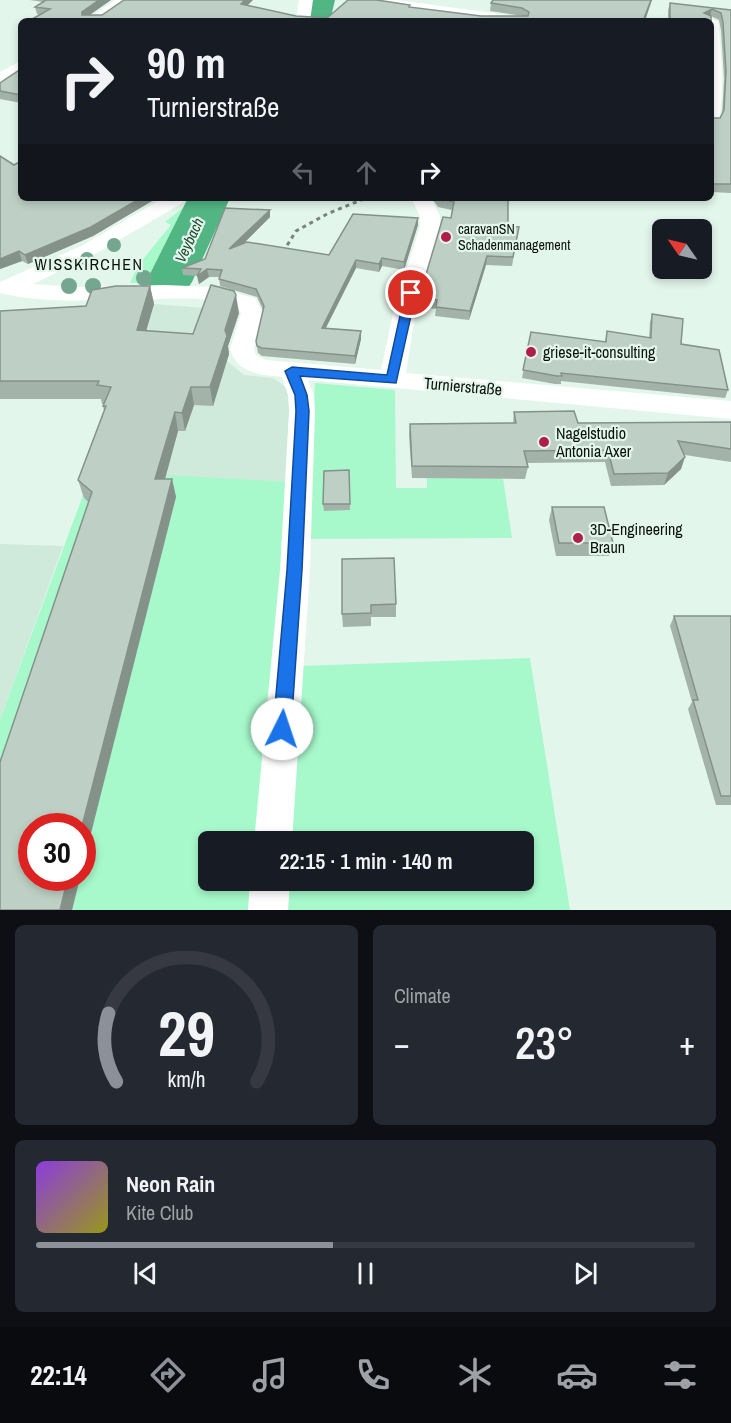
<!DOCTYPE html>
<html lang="en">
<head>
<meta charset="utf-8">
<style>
	body { margin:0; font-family:"Archivo Narrow",sans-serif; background:#242831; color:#f1f3f6; height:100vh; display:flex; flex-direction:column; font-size:22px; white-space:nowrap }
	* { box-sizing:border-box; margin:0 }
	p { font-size:20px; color:#9ea1a6 }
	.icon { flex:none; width:33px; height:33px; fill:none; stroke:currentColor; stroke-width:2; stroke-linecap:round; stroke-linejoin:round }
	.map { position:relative; height:910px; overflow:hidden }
	.details { display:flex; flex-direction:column; gap:15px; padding:15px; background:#0d0f14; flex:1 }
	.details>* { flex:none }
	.guide { position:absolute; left:18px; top:18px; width:696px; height:183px; border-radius:9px; box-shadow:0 3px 9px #0003; background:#171b24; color:#f1f3f6; overflow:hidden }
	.needle { width:39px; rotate:304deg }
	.tools { position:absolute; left:652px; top:219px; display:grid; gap:12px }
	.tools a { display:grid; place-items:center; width:60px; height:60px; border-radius:9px; background:#171b24; box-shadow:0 3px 9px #0003; font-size:30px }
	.speed { position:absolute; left:18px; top:813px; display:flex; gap:12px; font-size:30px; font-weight:700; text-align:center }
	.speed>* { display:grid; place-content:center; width:78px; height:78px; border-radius:50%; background:#171b24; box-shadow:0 3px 9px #0003; line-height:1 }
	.speed .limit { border:9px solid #d22; background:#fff; color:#111 }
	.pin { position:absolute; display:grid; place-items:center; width:51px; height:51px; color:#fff; margin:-26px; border:3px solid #fff; border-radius:50%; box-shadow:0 2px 6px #0007 }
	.me { position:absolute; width:66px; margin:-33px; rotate:4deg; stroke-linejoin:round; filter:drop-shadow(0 0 4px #0008) }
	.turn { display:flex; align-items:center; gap:21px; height:126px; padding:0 30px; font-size:27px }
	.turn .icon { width:78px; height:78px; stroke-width:2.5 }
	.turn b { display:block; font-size:42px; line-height:51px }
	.lanes { display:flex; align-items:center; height:57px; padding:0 30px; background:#0003; justify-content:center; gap:30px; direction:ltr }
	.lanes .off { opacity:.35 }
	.big { font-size:45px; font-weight:600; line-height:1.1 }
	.details .card { flex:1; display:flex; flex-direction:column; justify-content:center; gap:9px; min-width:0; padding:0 21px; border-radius:9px; background:#242831 }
	.details .dial { align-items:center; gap:0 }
	.dial svg { height:156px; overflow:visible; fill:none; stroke:#363941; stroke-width:7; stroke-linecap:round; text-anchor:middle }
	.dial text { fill:#f1f3f6; stroke:none }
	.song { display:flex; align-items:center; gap:18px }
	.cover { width:72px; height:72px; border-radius:9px; background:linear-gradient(135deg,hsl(270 70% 55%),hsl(60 70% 35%)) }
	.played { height:6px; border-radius:3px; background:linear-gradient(90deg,#8c9099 45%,#363941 45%) }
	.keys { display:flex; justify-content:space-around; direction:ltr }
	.heat { display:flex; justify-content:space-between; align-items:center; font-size:33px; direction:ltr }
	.details .tiles { flex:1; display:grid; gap:15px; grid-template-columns:1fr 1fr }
	.card:last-child { grid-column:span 2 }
	.trip { position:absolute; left:198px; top:831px; width:336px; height:60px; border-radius:9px; background:#171b24; box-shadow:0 3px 9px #0003; font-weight:600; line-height:60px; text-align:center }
	.tabs { display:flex; height:96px; justify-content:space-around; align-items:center; background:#090b0e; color:#9ea1a6 }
	.tabs .icon { width:42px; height:42px }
	.tabs .current { color:#8c9099 }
	.tabs b { font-size:27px; color:#f1f3f6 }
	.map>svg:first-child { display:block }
	.built { fill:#cfe9da }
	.green { fill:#a7f9cb }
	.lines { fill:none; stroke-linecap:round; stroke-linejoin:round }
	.river { fill:#52b584; fill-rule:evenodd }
	.path { stroke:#78847d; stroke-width:3; stroke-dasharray:4 4; stroke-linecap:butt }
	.street { fill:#fff; fill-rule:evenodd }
	.tree { fill:#75a68f }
	.wall { fill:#a3b3a9 }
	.shaded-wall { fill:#85928a }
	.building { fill:#bed0c5; stroke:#85928a; stroke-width:1.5 }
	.route { fill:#1a73e8; stroke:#114b97; stroke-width:1.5 }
	.poi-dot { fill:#b01f4c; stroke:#e3f6eb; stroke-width:2 }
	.labels { text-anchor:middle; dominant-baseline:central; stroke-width:4.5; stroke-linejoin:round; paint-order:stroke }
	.far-poi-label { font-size:14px; fill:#0b110d; stroke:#e3f6eb; text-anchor:start }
	.far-water-label { font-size:15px; font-style:italic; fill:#204934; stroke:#e3f6eb }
	.far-quarter-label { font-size:16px; letter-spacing:1.5px; fill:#0b110d; stroke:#e3f6eb }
	.poi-label { font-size:16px; fill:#0b110d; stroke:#e3f6eb; text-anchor:start }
	.street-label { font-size:16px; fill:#0b110d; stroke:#e3f6eb }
</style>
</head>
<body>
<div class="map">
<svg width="731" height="910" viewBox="0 0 731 910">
	<rect width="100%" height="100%" fill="#e3f6eb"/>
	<g class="built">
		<path d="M 154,304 L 230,310 L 224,354 L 227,361 L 244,375 L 273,378 L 283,385 L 292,397 L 290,482 L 82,826 L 32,826 L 32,878 L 0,910 L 83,495 Z"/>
		<path d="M 0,544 L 63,546 L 0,720 Z"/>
	</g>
	<g class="green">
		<path d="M 184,207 L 195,213 L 170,263 L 163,283 L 130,283 L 139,264 L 171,225 L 165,222 Z"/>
		<path d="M 315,383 L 395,390 L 396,488 L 427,488 L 427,478 L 503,478 L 512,538 L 308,539 Z"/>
		<path d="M 166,475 L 290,482 L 259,841 L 208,842 L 208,880 L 256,881 L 253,910 L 72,910 L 80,878 L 82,878 L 159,497 Z"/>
		<path d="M 83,495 L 102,495 L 0,807 L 0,720 Z"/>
		<path d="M 530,658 L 570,910 L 283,910 L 285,881 L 524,880 L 524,842 L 287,841 L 299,666 Z"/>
	</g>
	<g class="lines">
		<g class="river">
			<path d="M 305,0 L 335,0 L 330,21 L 300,21 Z"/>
			<path d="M 188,198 L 230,198 L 192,282 L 185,292 L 169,296 L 153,292 L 146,282 Z"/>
		</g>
		<path class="path" d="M 283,252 L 296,231 L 327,214 L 366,198"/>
		<g class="street">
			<path d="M 115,0 L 132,0 L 102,21 L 85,21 Z"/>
			<path d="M 299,0 L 313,0 L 310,21 L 296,21 Z"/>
			<path d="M 359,0 L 397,0 L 520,17 L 527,21 L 488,21 L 366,4 Z"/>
			<path d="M 711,18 L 718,22 L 719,30 C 721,47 725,112 717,124 L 711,125 L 711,21 L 704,21 Z"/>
			<path d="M 21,61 L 21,73 L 0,84 L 0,72 Z"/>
			<path d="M 163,198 L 187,198 L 184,202 L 97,253 L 33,284 L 77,287 L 165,285 L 213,287 L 255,298 L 263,313 L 254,349 L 256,355 L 266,360 L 381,370 L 394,309 L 420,227 L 420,216 L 411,198 L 431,198 L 440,216 L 440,227 L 416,309 L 406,373 L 731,401 L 731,419 L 308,380 L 314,395 L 315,411 L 310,570 L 292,842 L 254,842 L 280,570 L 289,411 L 288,395 L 282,377 C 261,375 236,373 230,349 L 241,313 L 238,307 C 212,297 183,298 156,299 C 107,299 48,305 0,293 L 0,282 L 83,245 Z"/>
			<path d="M 250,880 L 290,880 L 288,910 L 248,910 Z"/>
		</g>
	</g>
	<g class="tree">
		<circle cx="114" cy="245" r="7"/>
		<circle cx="87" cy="259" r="7"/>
		<circle cx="144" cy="278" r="8"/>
		<circle cx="69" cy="286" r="8"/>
		<circle cx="93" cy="286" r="8"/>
	</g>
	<g class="wall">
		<path d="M 30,0 L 111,0 L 89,15 L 102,15 L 247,6 L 296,16 L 327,18 L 410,5 L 410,8 L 481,16 L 523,16 L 490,11 L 491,3 L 645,21 L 35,21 L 34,18 L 40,15 L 37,14 L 35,7 L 43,2 Z"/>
		<path d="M 670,3 L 731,10 L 731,193 L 711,192 L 711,50 L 712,118 L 720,118 L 722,114 L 724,79 L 721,30 L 719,20 L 711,16 L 711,21 L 668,21 L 668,10 Z"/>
		<path d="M 21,69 L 21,103 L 0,99 L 0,83 Z"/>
		<path d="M 14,165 L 21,198 L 157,198 L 93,236 L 28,264 L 22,261 L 0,269 Z"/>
		<path d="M 432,198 L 508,198 L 508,226 L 519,227 L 512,266 L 486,265 L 469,320 L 435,316 L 436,309 L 419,307 L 419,298 L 451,218 L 452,210 L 438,207 Z"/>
		<path d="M 270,210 L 270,217 L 244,243 L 329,255 L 418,218 L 418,225 L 404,270 L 382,266 L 379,272 L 356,268 L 326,328 L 361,331 L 361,339 L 355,364 L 262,356 L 258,353 L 256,341 L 263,310 L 257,297 L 220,286 L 219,277 L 209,277 L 199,284 L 198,276 L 183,275 L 182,268 L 205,259 Z"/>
		<path d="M 150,286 L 154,304 L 146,331 L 193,334 L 239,313 L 228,346 L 229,354 L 213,406 L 194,405 L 185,431 L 178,431 L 165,479 L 172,479 L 176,497 L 32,878 L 80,878 L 72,910 L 0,910 L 88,502 L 84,498 L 78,480 L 104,411 L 103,406 L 104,404 L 102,404 L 101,399 L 0,399 L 0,311 L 86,306 Z"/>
		<path d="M 652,314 L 728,390 L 725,398 L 561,381 L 561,384 L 555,384 L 522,378 L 531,332 L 605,342 L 607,331 L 649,338 L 650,322 Z"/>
		<path d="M 514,412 L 578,423 L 731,422 L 731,462 L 685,455 L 681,469 L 664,485 L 611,486 L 605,462 L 527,463 L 528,467 L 525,479 L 412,478 L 409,436 L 410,424 L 513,423 Z"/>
		<path d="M 349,470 L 350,510 L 324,511 L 323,504 Z"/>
		<path d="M 552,507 L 613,543 L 609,556 L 556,556 L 549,520 Z"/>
		<path d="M 394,558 L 396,604 L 396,617 L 371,617 L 371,626 L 343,627 L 342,614 Z"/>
		<path d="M 674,616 L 731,616 L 731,805 L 716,805 L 688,709 L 692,702 L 670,626 Z"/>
	</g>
	<g class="shaded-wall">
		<path d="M 99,0 L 111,0 L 84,19 L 82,15 L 82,12 Z"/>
		<path d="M 245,0 L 253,0 L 241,12 L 241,4 Z"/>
		<path d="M 651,0 L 652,0 L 645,21 L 643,21 Z"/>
		<path d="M 712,9 L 710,16 L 704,13 Z"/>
		<path d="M 141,198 L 157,198 L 93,236 L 28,264 L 25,255 Z"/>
		<path d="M 270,210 L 270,217 L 230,257 L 229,249 Z"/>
		<path d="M 418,218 L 418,225 L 404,270 L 404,262 Z"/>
		<path d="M 19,251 L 22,261 L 0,269 L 0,259 Z"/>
		<path d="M 487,256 L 486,265 L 469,320 L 470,311 Z"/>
		<path d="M 382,258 L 382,266 L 379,272 L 379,264 Z"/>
		<path d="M 356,260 L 356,268 L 322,335 L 322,328 Z"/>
		<path d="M 207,269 L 209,277 L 199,284 L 197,276 Z"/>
		<path d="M 150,286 L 154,304 L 141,348 L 137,330 Z"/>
		<path d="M 236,295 L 239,313 L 228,346 L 229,354 L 213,406 L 210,387 L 225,330 Z"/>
		<path d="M 361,331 L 361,339 L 355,364 L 355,356 Z"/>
		<path d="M 191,387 L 194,405 L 185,431 L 182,413 Z"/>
		<path d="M 175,412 L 178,431 L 160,497 L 155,479 Z"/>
		<path d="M 685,457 L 681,469 L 664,485 L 668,473 Z"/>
		<path d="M 172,479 L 176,497 L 82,869 L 82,826 Z"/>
		<path d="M 68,878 L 80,878 L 72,910 L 60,910 Z"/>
	</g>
	<g class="building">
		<path d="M 46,0 L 99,0 L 82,12 L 82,15 L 102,15 L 124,0 L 245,0 L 241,4 L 296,16 L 327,18 L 348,0 L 377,0 L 410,5 L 409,7 L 481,16 L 528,16 L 529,12 L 522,8 L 491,3 L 493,0 L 651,0 L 643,21 L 63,21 L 34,18 L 50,9 L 35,7 Z"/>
		<path d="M 670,3 L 731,10 L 731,184 L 711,184 L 711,50 L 712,118 L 720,118 L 724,110 L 726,71 L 723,22 L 721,13 L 712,9 L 704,13 L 711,16 L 711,21 L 670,21 Z"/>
		<path d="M 21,69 L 21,95 L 0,91 L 0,83 Z"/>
		<path d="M 0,156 L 14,165 L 21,161 L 21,198 L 141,198 L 91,227 L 25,255 L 19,251 L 0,259 Z"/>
		<path d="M 438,198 L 508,198 L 508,226 L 519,227 L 513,257 L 487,256 L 470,311 L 436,307 L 437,300 L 419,298 L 443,217 L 451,218 L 454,202 Z"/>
		<path d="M 225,208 L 270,210 L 229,249 L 247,242 L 329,255 L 353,214 L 418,218 L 404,262 L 382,258 L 379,264 L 356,260 L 322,328 L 361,331 L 355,356 L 262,348 L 257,346 L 256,341 L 264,306 L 256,289 L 219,279 L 222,270 L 207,269 L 197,276 L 201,269 L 182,268 L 205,259 Z"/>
		<path d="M 211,285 L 234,291 L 236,295 L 225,330 L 227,336 L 210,387 L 191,387 L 182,413 L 175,412 L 155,479 L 172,479 L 82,826 L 32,826 L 32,878 L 68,878 L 60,910 L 0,910 L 0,762 L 92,492 L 78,480 L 106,406 L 103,406 L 111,387 L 97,385 L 99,381 L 0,381 L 0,311 L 86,306 L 92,290 L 116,286 L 150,286 L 137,330 L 193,334 Z"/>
		<path d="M 652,314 L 683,319 L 681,344 L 719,350 L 728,390 L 561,373 L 562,376 L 557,376 L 523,370 L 531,332 L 606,342 L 607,331 L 651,338 Z"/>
		<path d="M 574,411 L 578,423 L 731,422 L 731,449 L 678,441 L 685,457 L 668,473 L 614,474 L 608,450 L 524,451 L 528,467 L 412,466 L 410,424 L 516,423 L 514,412 Z"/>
		<path d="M 349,470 L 350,504 L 323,504 L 324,471 Z"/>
		<path d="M 552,507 L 604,507 L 613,543 L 559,543 Z"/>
		<path d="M 394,558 L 396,604 L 371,605 L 371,613 L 342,614 L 342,559 Z"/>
		<path d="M 674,616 L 731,616 L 731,796 L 721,796 L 693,700 L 698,700 Z"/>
	</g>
	<path class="route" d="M 411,290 L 416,293 L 396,383 L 300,376 L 307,395 L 309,411 L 302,570 L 291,729 L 289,734 L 282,737 L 276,734 L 273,729 L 287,570 L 296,411 L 295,395 L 285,371 L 292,367 L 387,375 L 405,293 Z"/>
	<g class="poi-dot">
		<circle cx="446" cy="237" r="6"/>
		<circle cx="531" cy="352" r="6"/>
		<circle cx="544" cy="442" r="6"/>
		<circle cx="578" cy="538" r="6"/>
	</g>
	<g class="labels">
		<g class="far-poi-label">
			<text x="458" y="229">caravanSN<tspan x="458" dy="16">Schadenmanagement</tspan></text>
		</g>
		<g class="far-water-label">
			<text transform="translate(189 240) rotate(-65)">Veybach</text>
		</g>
		<g class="far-quarter-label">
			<text x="89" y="264">WISSKIRCHEN</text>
		</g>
		<g class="poi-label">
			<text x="543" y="352">griese-it-consulting</text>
			<text x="556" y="433">Nagelstudio<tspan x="556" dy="18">Antonia Axer</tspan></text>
			<text x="590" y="529">3D-Engineering<tspan x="590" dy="18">Braun</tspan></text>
		</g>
		<g class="street-label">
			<text transform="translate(463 386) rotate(5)">Turnierstraße</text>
		</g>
	</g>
</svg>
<div class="tools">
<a><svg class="needle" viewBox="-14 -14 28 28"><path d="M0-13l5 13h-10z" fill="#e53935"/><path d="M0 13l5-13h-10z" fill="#9ea1a6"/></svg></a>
</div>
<div class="speed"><div class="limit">30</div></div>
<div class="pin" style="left:411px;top:293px;background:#d93025"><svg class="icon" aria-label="arrive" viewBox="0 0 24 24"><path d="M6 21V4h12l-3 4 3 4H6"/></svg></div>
<svg class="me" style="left:282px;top:729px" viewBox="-20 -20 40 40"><circle r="19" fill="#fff"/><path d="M0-13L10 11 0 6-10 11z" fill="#1a73e8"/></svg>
<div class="trip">22:15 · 1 min · 140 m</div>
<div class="guide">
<div class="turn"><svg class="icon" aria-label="right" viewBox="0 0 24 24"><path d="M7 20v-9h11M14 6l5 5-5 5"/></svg><div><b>90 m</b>Turnierstraße</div></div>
<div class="lanes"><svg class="icon off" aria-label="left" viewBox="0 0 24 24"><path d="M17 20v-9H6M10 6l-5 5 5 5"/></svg><svg class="icon off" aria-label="ahead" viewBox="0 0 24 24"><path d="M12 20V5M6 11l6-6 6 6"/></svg><svg class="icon" aria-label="right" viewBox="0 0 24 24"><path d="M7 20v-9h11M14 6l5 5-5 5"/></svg></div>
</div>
</div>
<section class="details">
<div class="tiles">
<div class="card dial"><svg viewBox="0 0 100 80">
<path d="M14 69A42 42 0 1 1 86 69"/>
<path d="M14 69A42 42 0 0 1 10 34" stroke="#8c9099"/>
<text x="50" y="56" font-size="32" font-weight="700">29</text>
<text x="50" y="72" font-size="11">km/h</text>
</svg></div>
<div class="card"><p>Climate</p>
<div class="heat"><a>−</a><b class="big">23°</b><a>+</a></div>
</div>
<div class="card">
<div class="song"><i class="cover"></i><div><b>Neon Rain</b><p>Kite Club</p></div></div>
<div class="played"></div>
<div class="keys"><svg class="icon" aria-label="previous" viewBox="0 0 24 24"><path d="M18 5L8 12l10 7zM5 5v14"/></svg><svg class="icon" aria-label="pause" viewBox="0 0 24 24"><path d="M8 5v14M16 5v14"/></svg><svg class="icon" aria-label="next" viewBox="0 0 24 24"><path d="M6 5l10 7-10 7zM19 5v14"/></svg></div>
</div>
</div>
</section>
<nav class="tabs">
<b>22:14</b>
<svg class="icon current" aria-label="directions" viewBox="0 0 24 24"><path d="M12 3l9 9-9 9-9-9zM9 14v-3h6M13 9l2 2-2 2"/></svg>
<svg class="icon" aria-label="music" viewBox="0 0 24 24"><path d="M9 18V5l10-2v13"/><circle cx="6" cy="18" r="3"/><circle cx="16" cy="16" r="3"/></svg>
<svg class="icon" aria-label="phone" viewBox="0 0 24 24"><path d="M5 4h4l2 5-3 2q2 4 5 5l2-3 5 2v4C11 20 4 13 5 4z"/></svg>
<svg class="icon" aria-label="climate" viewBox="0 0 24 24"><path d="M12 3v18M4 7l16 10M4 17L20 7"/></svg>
<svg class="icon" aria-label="car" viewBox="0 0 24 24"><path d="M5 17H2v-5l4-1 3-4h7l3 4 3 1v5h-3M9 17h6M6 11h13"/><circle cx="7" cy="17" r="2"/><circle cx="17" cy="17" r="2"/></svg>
<svg class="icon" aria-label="filters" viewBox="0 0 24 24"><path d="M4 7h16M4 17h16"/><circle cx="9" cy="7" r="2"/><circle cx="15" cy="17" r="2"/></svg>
</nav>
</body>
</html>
